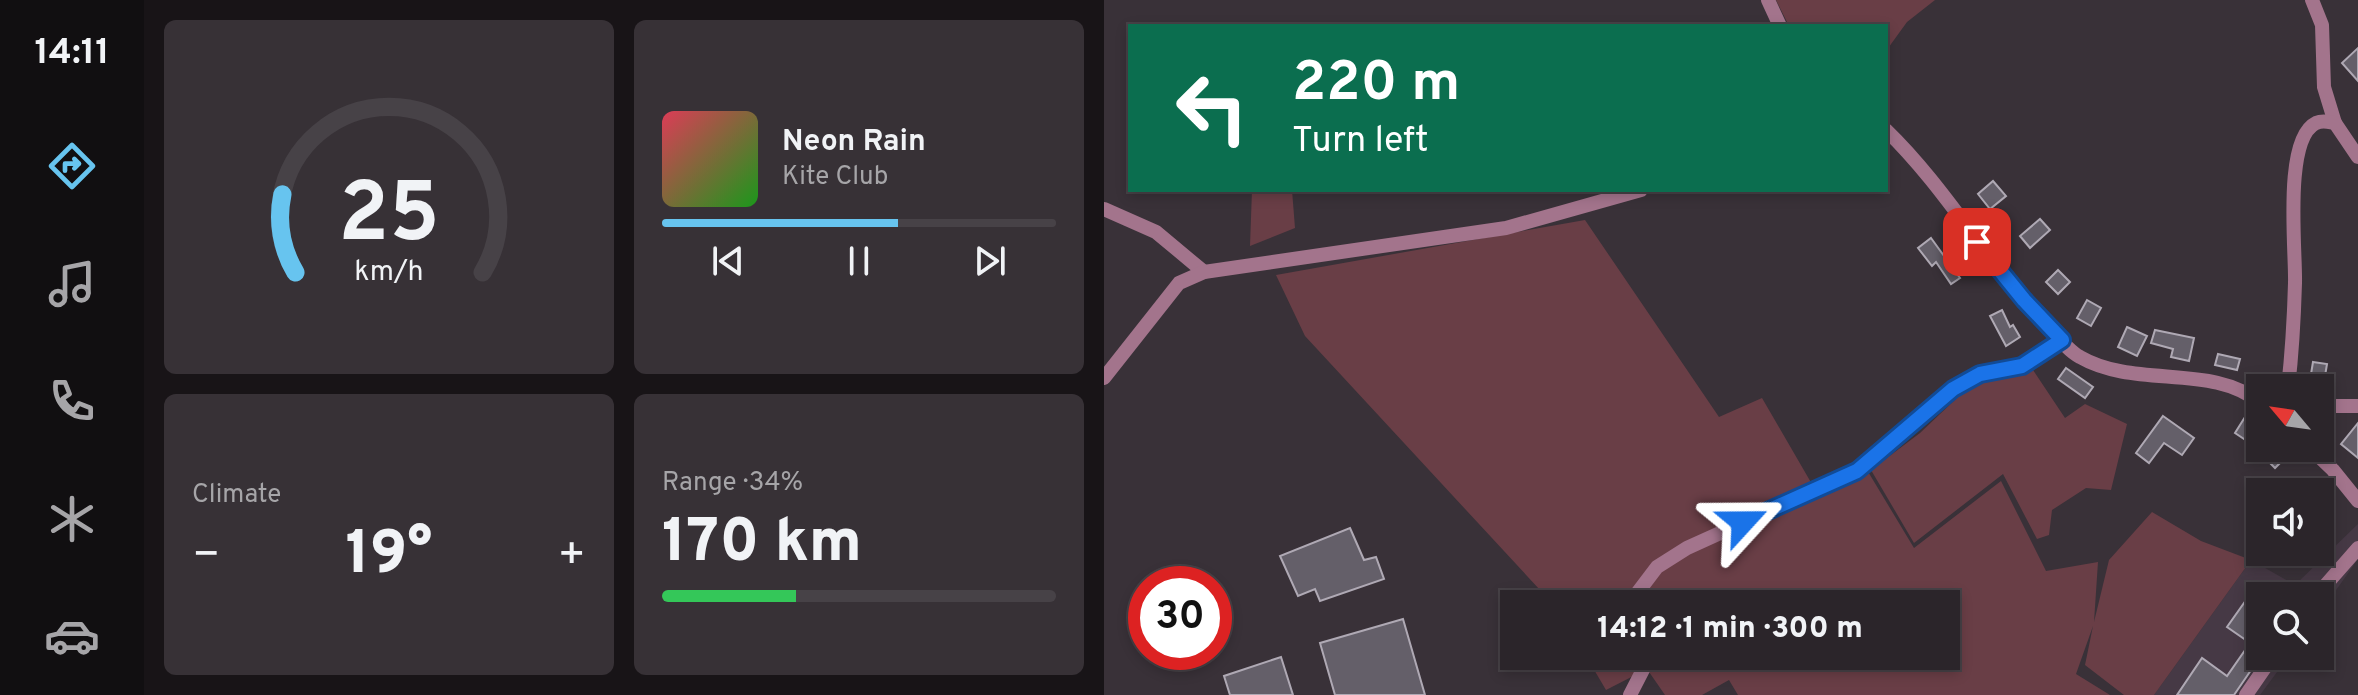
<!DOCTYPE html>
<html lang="en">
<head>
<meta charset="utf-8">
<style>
	body { margin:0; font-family:Overpass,sans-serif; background:#373136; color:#f1f3f6; height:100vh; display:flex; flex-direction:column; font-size:30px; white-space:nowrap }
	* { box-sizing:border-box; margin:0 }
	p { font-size:26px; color:#a6a5a8 }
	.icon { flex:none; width:44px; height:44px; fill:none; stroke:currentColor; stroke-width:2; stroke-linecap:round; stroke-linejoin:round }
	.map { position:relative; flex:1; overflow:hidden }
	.drawer { display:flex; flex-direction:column; gap:20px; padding:20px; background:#181417; width:960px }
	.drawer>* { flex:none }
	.hud { position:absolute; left:24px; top:24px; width:760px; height:168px; border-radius:0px; box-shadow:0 4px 12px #0003,0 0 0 2px #474247; background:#0b6e4f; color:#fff; overflow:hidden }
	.needle { width:52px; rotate:299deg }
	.fabs { position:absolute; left:1142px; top:374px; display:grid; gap:16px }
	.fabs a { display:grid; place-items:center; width:88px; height:88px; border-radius:0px; background:#2b252a; box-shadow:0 4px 12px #0003,0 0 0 2px #474247; font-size:40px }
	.speed { position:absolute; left:24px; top:566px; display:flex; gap:16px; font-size:40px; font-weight:700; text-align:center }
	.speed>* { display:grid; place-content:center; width:104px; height:104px; border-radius:50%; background:#2b252a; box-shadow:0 4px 12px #0003,0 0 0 2px #474247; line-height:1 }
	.speed .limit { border:12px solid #d22; background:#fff; color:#111 }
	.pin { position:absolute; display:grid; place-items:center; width:68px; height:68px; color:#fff; margin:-34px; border-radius:16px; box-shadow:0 4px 12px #0006 }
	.me { position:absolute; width:88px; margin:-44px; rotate:66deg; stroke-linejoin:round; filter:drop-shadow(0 0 6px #0008) }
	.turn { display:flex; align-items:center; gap:28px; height:168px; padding:0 32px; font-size:36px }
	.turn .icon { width:104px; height:104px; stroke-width:2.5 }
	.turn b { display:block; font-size:56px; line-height:68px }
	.big { font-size:60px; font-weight:800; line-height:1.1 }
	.drawer .widget { flex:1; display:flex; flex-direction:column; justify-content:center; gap:12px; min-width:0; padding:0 28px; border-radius:12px; background:#373136 }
	.drawer .dial { align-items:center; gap:0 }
	.dial svg { height:208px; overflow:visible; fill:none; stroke:#474247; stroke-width:7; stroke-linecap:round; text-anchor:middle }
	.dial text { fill:#f1f3f6; stroke:none }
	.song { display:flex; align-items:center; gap:24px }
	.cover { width:96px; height:96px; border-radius:12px; background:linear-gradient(135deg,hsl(350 70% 55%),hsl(120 70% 35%)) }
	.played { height:8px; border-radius:4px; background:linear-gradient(90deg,#67c4ef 60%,#474247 60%) }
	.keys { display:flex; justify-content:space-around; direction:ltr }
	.heat { display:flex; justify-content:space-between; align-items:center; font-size:44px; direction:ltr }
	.charge { height:12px; border-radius:6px; background:linear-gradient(90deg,#34c759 34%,#474247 0) }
	.drawer .tiles { flex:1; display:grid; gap:20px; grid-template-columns:repeat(2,1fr) }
	.trip { position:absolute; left:396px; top:590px; width:460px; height:80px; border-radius:0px; background:#2b252a; box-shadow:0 4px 12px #0003,0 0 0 2px #474247; font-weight:800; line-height:80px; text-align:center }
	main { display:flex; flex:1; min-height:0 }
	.tab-bar { display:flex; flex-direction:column; width:144px; justify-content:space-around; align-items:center; background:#110f11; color:#a6a5a8 }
	.tab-bar .icon { width:56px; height:56px }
	.tab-bar .active { color:#67c4ef }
	.tab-bar b { font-size:36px; color:#f1f3f6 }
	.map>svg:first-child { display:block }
	.built { fill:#463945 }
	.green { fill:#693e46 }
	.building { fill:#645f69; stroke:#afa9b4; stroke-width:2 }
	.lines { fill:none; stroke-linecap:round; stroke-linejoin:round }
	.minor { stroke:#a3748c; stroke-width:14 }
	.route-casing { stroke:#114b97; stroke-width:20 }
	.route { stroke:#1a73e8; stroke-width:14 }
</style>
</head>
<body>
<main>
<nav class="tab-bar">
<b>14:11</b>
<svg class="icon active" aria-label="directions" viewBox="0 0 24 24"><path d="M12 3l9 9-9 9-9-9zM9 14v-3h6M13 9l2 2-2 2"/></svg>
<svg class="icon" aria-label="music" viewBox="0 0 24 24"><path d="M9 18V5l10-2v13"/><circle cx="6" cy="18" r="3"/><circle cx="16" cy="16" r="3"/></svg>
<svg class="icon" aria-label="phone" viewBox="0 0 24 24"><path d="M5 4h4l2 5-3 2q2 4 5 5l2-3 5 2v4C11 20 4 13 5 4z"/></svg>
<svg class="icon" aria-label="climate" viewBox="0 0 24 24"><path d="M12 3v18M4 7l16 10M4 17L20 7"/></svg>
<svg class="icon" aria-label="car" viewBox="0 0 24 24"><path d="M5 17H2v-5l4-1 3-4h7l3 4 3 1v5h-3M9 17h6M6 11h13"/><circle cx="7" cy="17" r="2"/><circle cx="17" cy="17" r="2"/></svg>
</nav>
<section class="drawer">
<div class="tiles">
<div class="widget dial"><svg viewBox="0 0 100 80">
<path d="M14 69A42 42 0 1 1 86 69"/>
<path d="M14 69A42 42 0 0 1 9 39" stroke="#67c4ef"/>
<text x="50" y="56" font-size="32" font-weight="700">25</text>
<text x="50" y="72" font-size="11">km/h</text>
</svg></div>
<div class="widget">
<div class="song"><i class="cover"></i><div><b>Neon Rain</b><p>Kite Club</p></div></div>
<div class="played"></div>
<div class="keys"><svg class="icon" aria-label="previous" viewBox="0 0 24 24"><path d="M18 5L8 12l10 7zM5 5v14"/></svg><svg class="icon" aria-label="pause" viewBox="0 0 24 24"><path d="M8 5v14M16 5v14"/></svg><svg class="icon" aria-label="next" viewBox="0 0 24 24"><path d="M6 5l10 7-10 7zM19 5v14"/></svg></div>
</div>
<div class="widget"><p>Climate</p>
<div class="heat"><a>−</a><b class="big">19°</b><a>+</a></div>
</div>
<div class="widget"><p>Range · 34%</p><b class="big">170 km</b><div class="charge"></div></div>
</div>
</section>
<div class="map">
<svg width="1254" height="695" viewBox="0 0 1254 695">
	<rect width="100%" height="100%" fill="#393138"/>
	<path class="built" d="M 1254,524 L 1254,559 L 1216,613 L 1216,596 L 1156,596 L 1156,656 L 1185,656 L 1156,695 L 1050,695 L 1147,560 L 1191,585 Z"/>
	<g class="green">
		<path d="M 672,0 L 831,0 L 803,22 L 782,51 L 782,26 L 685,26 Z"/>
		<path d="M 148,190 L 188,190 L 191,228 L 146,246 Z"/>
		<path d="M 481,220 L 615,417 L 658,398 L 716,498 L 763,470 L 810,548 L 897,481 L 942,571 L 994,562 L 990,622 L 1005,560 L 1048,512 L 1097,541 L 1147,560 L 1050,695 L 1020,695 L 981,665 L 989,626 L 972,674 L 1006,695 L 634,695 L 625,680 L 598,695 L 561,695 L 543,669 L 502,690 L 482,656 L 842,656 L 842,604 L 449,604 L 201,336 L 172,275 Z"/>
		<path d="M 927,367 L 961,418 L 981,404 L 1023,424 L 1007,490 L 982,488 L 948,510 L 945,535 L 933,539 L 899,474 L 810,543 L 767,470 L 816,433 L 857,394 L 895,375 Z"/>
	</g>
	<g class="building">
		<path d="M 1254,48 L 1254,81 L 1238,63 Z"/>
		<path d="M 889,181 L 902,196 L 886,209 L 874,194 Z"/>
		<path d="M 936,219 L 946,230 L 926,248 L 916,236 Z"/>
		<path d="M 827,238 L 856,278 L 847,284 L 832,262 L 828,266 L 814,248 Z"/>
		<path d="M 954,270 L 966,282 L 954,294 L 942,282 Z"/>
		<path d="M 983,300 L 997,308 L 987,326 L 973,318 Z"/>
		<path d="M 898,310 L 906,327 L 909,325 L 916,337 L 902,346 L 886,316 Z"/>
		<path d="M 1023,327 L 1043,336 L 1033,356 L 1014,347 Z"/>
		<path d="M 1051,330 L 1090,338 L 1085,361 L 1067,357 L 1069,349 L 1047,343 Z"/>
		<path d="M 1114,354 L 1136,359 L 1133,370 L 1111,365 Z"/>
		<path d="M 1209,362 L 1223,364 L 1220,382 L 1206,380 Z"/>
		<path d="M 962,368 L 989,387 L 981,398 L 954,379 Z"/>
		<path d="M 1059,416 L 1090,438 L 1078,455 L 1060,443 L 1045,463 L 1032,453 Z"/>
		<path d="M 1141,417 L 1156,426 L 1156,448 L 1180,448 L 1185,454 L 1171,468 L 1161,458 L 1164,455 L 1131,433 Z"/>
		<path d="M 1254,423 L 1254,458 L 1237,444 Z"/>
		<path d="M 246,528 L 260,560 L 272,557 L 280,579 L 216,601 L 211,589 L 194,596 L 176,556 Z"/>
		<path d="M 1145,596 L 1156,604 L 1156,657 L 1130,695 L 1073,695 L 1098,658 L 1123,676 L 1146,643 L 1123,627 Z"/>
		<path d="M 299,619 L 321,695 L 231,695 L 216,643 Z"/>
		<path d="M 177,657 L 189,695 L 126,695 L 120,676 Z"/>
	</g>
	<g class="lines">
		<g class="minor">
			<path d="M 664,0 L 676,26"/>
			<path d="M 1208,0 L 1218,25 L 1220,87 L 1231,123"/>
			<path d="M 782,130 C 841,187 881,259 937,318 C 949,330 961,349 976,357 C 1031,389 1110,363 1156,403"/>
			<path d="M 0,209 L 52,232 L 100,272"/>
			<path d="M 0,378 L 75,283 L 100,272 L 402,228 L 537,190"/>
			<path d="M 1184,388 C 1188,353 1190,318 1191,283 C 1192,251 1179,139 1212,123 C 1219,120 1224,122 1231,123 L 1254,157"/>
			<path d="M 1216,406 L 1254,406"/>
			<path d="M 1206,448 L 1229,470 L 1254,501"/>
			<path d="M 1212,596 L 1254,548"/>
			<path d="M 535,604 L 531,596 L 553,567 L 583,548 L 753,471 L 849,389 L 876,374 L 918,366 L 958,340"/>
			<path d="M 526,695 L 546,656"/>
			<path d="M 1142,695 L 1169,656"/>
		</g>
	</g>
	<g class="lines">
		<defs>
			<path id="route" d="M 639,522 L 753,471 L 849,389 L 876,374 L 918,366 L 958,340 L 920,300 L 873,242"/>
		</defs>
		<use href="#route" class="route-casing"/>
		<use href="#route" class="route"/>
	</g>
</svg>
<div class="fabs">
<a><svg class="needle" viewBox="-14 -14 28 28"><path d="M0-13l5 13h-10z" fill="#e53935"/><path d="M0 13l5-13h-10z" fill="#a6a5a8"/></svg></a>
<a><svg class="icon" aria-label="sound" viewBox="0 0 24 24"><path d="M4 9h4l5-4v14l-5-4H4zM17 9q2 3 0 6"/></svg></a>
<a><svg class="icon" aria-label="search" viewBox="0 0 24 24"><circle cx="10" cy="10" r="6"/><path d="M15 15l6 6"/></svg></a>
</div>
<div class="speed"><div class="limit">30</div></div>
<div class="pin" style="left:873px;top:242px;background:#d93025"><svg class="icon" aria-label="arrive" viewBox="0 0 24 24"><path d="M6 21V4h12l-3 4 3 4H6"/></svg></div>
<svg class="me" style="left:639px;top:522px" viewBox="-20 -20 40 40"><path d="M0-17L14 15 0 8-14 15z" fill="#1a73e8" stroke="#fff" stroke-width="4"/></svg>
<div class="trip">14:12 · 1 min · 300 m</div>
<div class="hud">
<div class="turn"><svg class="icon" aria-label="left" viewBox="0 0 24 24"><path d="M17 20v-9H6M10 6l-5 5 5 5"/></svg><div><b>220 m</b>Turn left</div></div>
</div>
</div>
</main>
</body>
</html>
